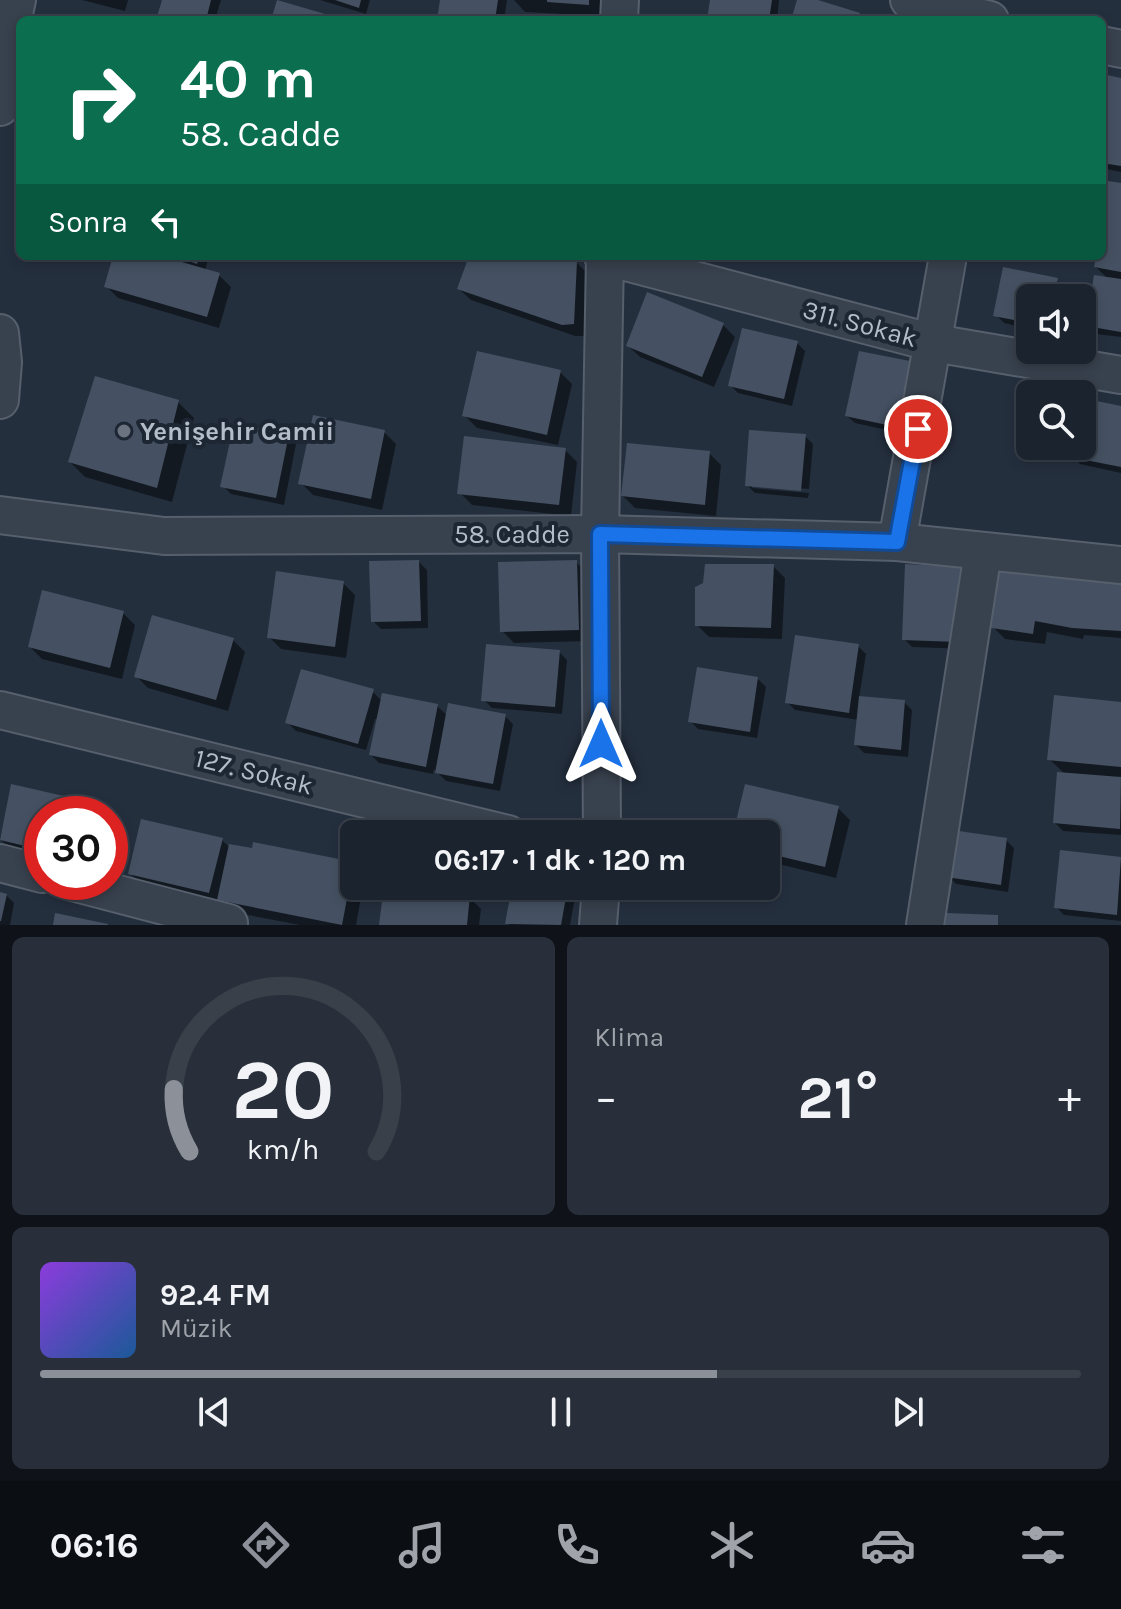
<!DOCTYPE html>
<html lang="tr">
<head>
<meta charset="utf-8">
<style>
	body { margin:0; font-family:Karla,sans-serif; background:#282f3a; color:#f1f3f6; height:100vh; display:flex; flex-direction:column; font-size:30px; white-space:nowrap }
	* { box-sizing:border-box; margin:0 }
	p { font-size:26px; color:#a0a4aa }
	.icon { flex:none; width:44px; height:44px; fill:none; stroke:currentColor; stroke-width:2; stroke-linecap:round; stroke-linejoin:round }
	.map { position:relative; height:925px; overflow:hidden }
	.drawer { display:flex; flex-direction:column; gap:12px; padding:12px; background:#0f1319; flex:1 }
	.drawer>* { flex:none }
	.banner { position:absolute; left:16px; top:16px; width:1090px; height:244px; border-radius:12px; box-shadow:0 4px 12px #0003,0 0 0 2px #39404a; background:#0b6e4f; color:#fff; overflow:hidden }
	.fabs { position:absolute; left:1016px; top:284px; display:grid; gap:16px }
	.fabs a { display:grid; place-items:center; width:80px; height:80px; border-radius:12px; background:#1b232e; box-shadow:0 4px 12px #0003,0 0 0 2px #39404a; font-size:40px }
	.speed { position:absolute; left:24px; top:796px; display:flex; gap:16px; font-size:40px; font-weight:700; text-align:center }
	.speed>* { display:grid; place-content:center; width:104px; height:104px; border-radius:50%; background:#1b232e; box-shadow:0 4px 12px #0003,0 0 0 2px #39404a; line-height:1 }
	.speed .limit { border:12px solid #d22; background:#fff; color:#111 }
	.pin { position:absolute; display:grid; place-items:center; width:68px; height:68px; color:#fff; margin:-34px; border:4px solid #fff; border-radius:50%; box-shadow:0 2px 8px #0007 }
	.me { position:absolute; width:88px; margin:-44px; rotate:0deg; stroke-linejoin:round; filter:drop-shadow(0 0 6px #0008) }
	.turn { display:flex; align-items:center; gap:28px; height:168px; padding:0 32px; font-size:36px }
	.turn .icon { width:104px; height:104px; stroke-width:2.5 }
	.turn b { display:block; font-size:56px; line-height:68px }
	.then { display:flex; align-items:center; height:76px; padding:0 32px; background:#0003; gap:16px; font-size:30px }
	.big { font-size:60px; font-weight:700; line-height:1.1 }
	.drawer .tile { flex:1; display:flex; flex-direction:column; justify-content:center; gap:12px; min-width:0; padding:0 28px; border-radius:12px; background:#282f3a }
	.drawer .dial { align-items:center; gap:0 }
	.dial svg { height:208px; overflow:visible; fill:none; stroke:#39404a; stroke-width:7; stroke-linecap:round; text-anchor:middle }
	.dial text { fill:#f1f3f6; stroke:none }
	.song { display:flex; align-items:center; gap:24px }
	.cover { width:96px; height:96px; border-radius:12px; background:linear-gradient(135deg,hsl(270 70% 55%),hsl(210 70% 35%)) }
	.played { height:8px; border-radius:4px; background:linear-gradient(90deg,#8c9099 65%,#39404a 65%) }
	.keys { display:flex; justify-content:space-around; direction:ltr }
	.heat { display:flex; justify-content:space-between; align-items:center; font-size:44px; direction:ltr }
	.drawer .tiles { flex:1; display:grid; gap:12px; grid-template-columns:1fr 1fr }
	.tile:last-child { grid-column:span 2 }
	.trip { position:absolute; left:340px; top:820px; width:440px; height:80px; border-radius:12px; background:#1b232e; box-shadow:0 4px 12px #0003,0 0 0 2px #39404a; font-weight:700; line-height:80px; text-align:center }
	.menu { display:flex; height:128px; justify-content:space-around; align-items:center; background:#0b0e12; color:#a0a4aa }
	.menu .icon { width:56px; height:56px }
	.menu .selected { color:#8c9099 }
	.menu b { font-size:36px; color:#f1f3f6 }
	.map>svg:first-child { display:block }
	.shadow { fill:#0007 }
	.building { fill:#455162 }
	.lines { fill:none; stroke-linecap:round; stroke-linejoin:round }
	.minor-casing { stroke:#565f6c; stroke-width:40 }
	.minor { stroke:#38414e; stroke-width:36 }
	.route-casing { stroke:#114b97; stroke-width:20 }
	.route { stroke:#1a73e8; stroke-width:14 }
	.worship-dot { fill:#6b7280; stroke:#1d2633; stroke-width:3 }
	.labels { text-anchor:middle; dominant-baseline:central; stroke-width:8; stroke-linejoin:round; paint-order:stroke }
	.street-label { font-size:26px; fill:#b4bcc9; stroke:#1d2633 }
	.poi-label { font-size:26px; font-weight:bold; fill:#b4bcc9; stroke:#1d2633; text-anchor:start }
</style>
</head>
<body>
<div class="map">
<svg width="1121" height="925" viewBox="0 0 1121 925">
	<rect width="100%" height="100%" fill="#242f3e"/>
	<g class="shadow">
		<path d="M 82,0 L 128,0 L 125,11 Z"/>
		<path d="M 164,0 L 221,0 L 215,20 L 158,20 Z"/>
		<path d="M 320,0 L 370,0 L 366,14 Z"/>
		<path d="M 442,0 L 507,0 L 504,20 L 439,20 Z"/>
		<path d="M 514,0 L 601,0 L 600,16 L 525,12 Z"/>
		<path d="M 712,0 L 779,0 L 777,20 L 709,20 Z"/>
		<path d="M 1102,76 L 1121,80 L 1121,172 L 1102,168 Z"/>
		<path d="M 1121,185 L 1121,337 L 1096,334 L 1088,326 L 1109,280 L 1096,267 L 1098,256 L 1102,256 L 1102,232 Z"/>
		<path d="M 115,256 L 209,256 L 205,271 L 219,275 L 231,287 L 219,328 L 118,298 L 106,286 Z"/>
		<path d="M 471,256 L 561,256 L 576,262 L 588,274 L 585,336 L 575,336 L 471,300 L 459,289 Z"/>
		<path d="M 1057,280 L 1065,288 L 1063,298 L 1030,298 L 1030,329 L 1004,323 L 996,315 Z"/>
		<path d="M 723,325 L 735,337 L 714,387 L 640,357 L 628,346 Z"/>
		<path d="M 797,343 L 805,351 L 792,406 L 738,393 L 730,385 Z"/>
		<path d="M 560,372 L 572,384 L 558,445 L 477,428 L 465,416 Z"/>
		<path d="M 922,372 L 909,435 L 855,423 L 847,416 Z"/>
		<path d="M 178,402 L 194,418 L 172,502 L 85,477 L 70,462 Z"/>
		<path d="M 1121,408 L 1121,473 L 1080,464 L 1072,456 L 1074,446 L 1082,446 L 1082,409 Z"/>
		<path d="M 384,432 L 396,444 L 382,510 L 313,495 L 301,483 Z"/>
		<path d="M 288,436 L 296,444 L 284,505 L 231,494 L 223,486 Z"/>
		<path d="M 805,436 L 813,444 L 809,489 L 752,484 L 752,488 L 809,493 L 808,498 L 755,493 L 747,485 Z"/>
		<path d="M 565,450 L 577,462 L 571,516 L 472,505 L 460,493 Z"/>
		<path d="M 709,453 L 721,465 L 716,516 L 635,508 L 623,496 Z"/>
		<path d="M 419,562 L 427,570 L 428,628 L 381,629 L 373,621 Z"/>
		<path d="M 576,562 L 588,574 L 590,641 L 514,643 L 502,631 Z"/>
		<path d="M 773,566 L 785,578 L 782,639 L 709,637 L 697,625 Z"/>
		<path d="M 960,568 L 968,576 L 966,649 L 912,647 L 904,639 Z"/>
		<path d="M 343,583 L 355,595 L 346,658 L 281,649 L 269,637 Z"/>
		<path d="M 1121,584 L 1121,638 L 1084,635 L 1083,639 L 1047,632 L 1045,644 L 1005,639 L 993,627 Z"/>
		<path d="M 123,613 L 135,625 L 122,679 L 42,659 L 30,647 Z"/>
		<path d="M 233,640 L 245,652 L 228,711 L 148,688 L 136,676 Z"/>
		<path d="M 858,646 L 866,654 L 859,698 L 904,702 L 912,710 L 908,757 L 864,753 L 856,745 L 859,720 L 795,710 L 787,702 Z"/>
		<path d="M 559,652 L 567,660 L 562,714 L 492,708 L 484,700 Z"/>
		<path d="M 758,679 L 766,687 L 757,738 L 698,729 L 690,721 Z"/>
		<path d="M 372,691 L 382,701 L 437,706 L 448,716 L 505,716 L 513,724 L 500,791 L 446,781 L 434,769 L 433,774 L 379,763 L 371,755 L 378,719 L 375,719 L 366,750 L 296,731 L 288,723 Z"/>
		<path d="M 1121,704 L 1121,835 L 1063,831 L 1055,823 L 1065,774 L 1049,759 Z"/>
		<path d="M 12,787 L 89,804 L 99,814 L 42,814 L 42,858 L 12,851 L 0,839 Z"/>
		<path d="M 838,808 L 850,820 L 836,878 L 766,861 L 766,834 L 735,834 Z"/>
		<path d="M 222,840 L 230,848 L 354,864 L 354,886 L 363,886 L 356,925 L 300,925 L 232,912 L 222,902 L 221,904 L 142,885 L 130,873 Z"/>
		<path d="M 1006,840 L 1014,848 L 1008,892 L 956,884 L 948,876 Z"/>
		<path d="M 1062,852 L 1121,859 L 1121,921 L 1064,915 L 1056,907 Z"/>
		<path d="M 514,886 L 577,886 L 570,925 L 509,925 Z"/>
		<path d="M 0,894 L 6,895 L 14,903 L 10,925 L 0,925 Z"/>
		<path d="M 469,897 L 481,909 L 479,925 L 381,925 Z"/>
	</g>
	<g class="building">
		<path d="M 162,0 L 211,0 L 206,20 L 156,20 Z"/>
		<path d="M 277,0 L 332,16 L 331,20 L 271,20 Z"/>
		<path d="M 335,0 L 361,0 L 359,8 Z"/>
		<path d="M 440,0 L 498,0 L 495,20 L 437,20 Z"/>
		<path d="M 547,0 L 589,0 L 589,5 L 547,2 Z"/>
		<path d="M 710,0 L 772,0 L 769,20 L 707,20 Z"/>
		<path d="M 797,0 L 818,0 L 860,13 L 858,20 L 791,20 Z"/>
		<path d="M 1102,74 L 1121,78 L 1121,166 L 1102,163 Z"/>
		<path d="M 1108,181 L 1121,183 L 1121,272 L 1094,267 L 1096,256 L 1102,256 L 1102,220 Z"/>
		<path d="M 113,256 L 161,256 L 220,273 L 207,317 L 104,287 Z"/>
		<path d="M 175,256 L 199,256 L 197,264 Z"/>
		<path d="M 469,256 L 566,256 L 577,261 L 574,324 L 562,325 L 457,289 Z"/>
		<path d="M 1003,267 L 1058,278 L 1054,298 L 1030,298 L 1030,323 L 993,316 Z"/>
		<path d="M 1094,275 L 1121,279 L 1121,332 L 1086,326 Z"/>
		<path d="M 647,292 L 724,323 L 702,377 L 626,346 Z"/>
		<path d="M 742,328 L 798,341 L 784,399 L 728,386 Z"/>
		<path d="M 477,351 L 561,370 L 547,435 L 462,416 Z"/>
		<path d="M 859,351 L 915,362 L 901,428 L 845,416 Z"/>
		<path d="M 95,376 L 179,400 L 157,488 L 68,462 Z"/>
		<path d="M 1082,398 L 1121,406 L 1121,467 L 1070,457 L 1072,446 L 1082,446 Z"/>
		<path d="M 313,415 L 385,430 L 371,499 L 298,484 Z"/>
		<path d="M 234,423 L 289,434 L 276,498 L 220,487 Z"/>
		<path d="M 749,430 L 806,434 L 801,491 L 745,486 Z"/>
		<path d="M 464,436 L 566,448 L 559,505 L 457,494 Z"/>
		<path d="M 627,443 L 710,451 L 705,505 L 621,496 Z"/>
		<path d="M 419,560 L 421,621 L 371,622 L 369,561 Z"/>
		<path d="M 577,560 L 579,630 L 500,632 L 498,562 Z"/>
		<path d="M 705,564 L 774,564 L 771,628 L 695,626 L 695,587 L 703,583 Z"/>
		<path d="M 905,564 L 961,567 L 959,642 L 902,640 Z"/>
		<path d="M 998,566 L 1121,582 L 1121,631 L 1072,628 L 1035,621 L 1033,634 L 991,628 Z"/>
		<path d="M 276,571 L 344,581 L 335,647 L 267,638 Z"/>
		<path d="M 42,590 L 124,611 L 110,668 L 28,647 Z"/>
		<path d="M 152,615 L 234,638 L 216,700 L 134,677 Z"/>
		<path d="M 795,635 L 859,644 L 849,713 L 785,703 Z"/>
		<path d="M 486,644 L 560,650 L 555,707 L 481,701 Z"/>
		<path d="M 697,667 L 758,677 L 750,732 L 688,722 Z"/>
		<path d="M 301,669 L 374,689 L 358,744 L 285,723 Z"/>
		<path d="M 382,693 L 438,704 L 426,767 L 369,755 Z"/>
		<path d="M 1054,695 L 1121,702 L 1121,767 L 1047,760 Z"/>
		<path d="M 859,696 L 905,700 L 901,750 L 854,745 Z"/>
		<path d="M 448,703 L 506,714 L 493,784 L 435,773 Z"/>
		<path d="M 1057,772 L 1121,777 L 1120,829 L 1053,823 Z"/>
		<path d="M 11,784 L 90,802 L 87,814 L 42,814 L 42,850 L 0,840 Z"/>
		<path d="M 745,784 L 839,806 L 825,867 L 766,853 L 766,834 L 733,834 Z"/>
		<path d="M 141,819 L 223,838 L 209,893 L 128,874 Z"/>
		<path d="M 952,830 L 1007,838 L 1001,885 L 946,877 Z"/>
		<path d="M 253,842 L 354,862 L 342,925 L 217,900 L 229,844 L 252,848 Z"/>
		<path d="M 1060,850 L 1121,857 L 1117,915 L 1054,908 Z"/>
		<path d="M 384,886 L 470,895 L 467,925 L 379,925 Z"/>
		<path d="M 512,886 L 568,886 L 561,925 L 505,924 Z"/>
		<path d="M 0,892 L 7,894 L 1,921 L 0,921 Z"/>
		<path d="M 55,913 L 108,924 L 108,925 L 53,925 Z"/>
		<path d="M 946,913 L 998,915 L 998,925 L 945,925 Z"/>
	</g>
	<g class="lines">
		<defs>
			<g id="minor">
				<path d="M 909,0 L 990,20"/>
				<path d="M 619,20 L 620,0"/>
				<path d="M 1102,45 L 1121,49"/>
				<path d="M 0,107 L 10,32 L 17,0"/>
				<path d="M 603,256 L 934,343 L 1121,375"/>
				<path d="M 0,333 L 3,362 L 0,400"/>
				<path d="M 0,515 L 164,536 L 600,534 L 897,542 L 1121,565"/>
				<path d="M 897,542 L 948,256"/>
				<path d="M 0,710 L 508,834"/>
				<path d="M 602,834 L 600,534 L 605,256"/>
				<path d="M 0,863 L 42,874"/>
				<path d="M 72,882 L 229,923"/>
				<path d="M 598,925 L 601,886"/>
				<path d="M 925,925 L 983,552"/>
			</g>
		</defs>
		<use href="#minor" class="minor-casing"/>
		<use href="#minor" class="minor"/>
	</g>
	<g class="lines">
		<defs>
			<path id="route" d="M 601,744 L 600,534 L 897,542 L 918,429"/>
		</defs>
		<use href="#route" class="route-casing"/>
		<use href="#route" class="route"/>
	</g>
	<circle class="worship-dot" cx="124" cy="431" r="8"/>
	<g class="labels">
		<g class="street-label">
			<text transform="translate(860 324) rotate(15)">311. Sokak</text>
			<text x="512" y="534">58. Cadde</text>
			<text transform="translate(254 772) rotate(14)">127. Sokak</text>
		</g>
		<g class="poi-label">
			<text x="140" y="431">Yenişehir Camii</text>
		</g>
	</g>
</svg>
<div class="fabs">
<a><svg class="icon" aria-label="sound" viewBox="0 0 24 24"><path d="M4 9h4l5-4v14l-5-4H4zM17 9q2 3 0 6"/></svg></a>
<a><svg class="icon" aria-label="search" viewBox="0 0 24 24"><circle cx="10" cy="10" r="6"/><path d="M15 15l6 6"/></svg></a>
</div>
<div class="speed"><div class="limit">30</div></div>
<div class="pin" style="left:918px;top:429px;background:#d93025"><svg class="icon" aria-label="arrive" viewBox="0 0 24 24"><path d="M6 21V4h12l-3 4 3 4H6"/></svg></div>
<svg class="me" style="left:601px;top:744px" viewBox="-20 -20 40 40"><path d="M0-17L14 15 0 8-14 15z" fill="#1a73e8" stroke="#fff" stroke-width="4"/></svg>
<div class="trip">06:17 · 1 dk · 120 m</div>
<div class="banner">
<div class="turn"><svg class="icon" aria-label="right" viewBox="0 0 24 24"><path d="M7 20v-9h11M14 6l5 5-5 5"/></svg><div><b>40 m</b>58. Cadde</div></div>
<div class="then">Sonra<svg class="icon" aria-label="left" viewBox="0 0 24 24"><path d="M17 20v-9H6M10 6l-5 5 5 5"/></svg></div>
</div>
</div>
<section class="drawer">
<div class="tiles">
<div class="tile dial"><svg viewBox="0 0 100 80">
<path d="M14 69A42 42 0 1 1 86 69"/>
<path d="M14 69A42 42 0 0 1 8 45" stroke="#8c9099"/>
<text x="50" y="56" font-size="32" font-weight="700">20</text>
<text x="50" y="72" font-size="11">km/h</text>
</svg></div>
<div class="tile"><p>Klima</p>
<div class="heat"><a>−</a><b class="big">21°</b><a>+</a></div>
</div>
<div class="tile">
<div class="song"><i class="cover"></i><div><b>92.4 FM</b><p>Müzik</p></div></div>
<div class="played"></div>
<div class="keys"><svg class="icon" aria-label="previous" viewBox="0 0 24 24"><path d="M18 5L8 12l10 7zM5 5v14"/></svg><svg class="icon" aria-label="pause" viewBox="0 0 24 24"><path d="M8 5v14M16 5v14"/></svg><svg class="icon" aria-label="next" viewBox="0 0 24 24"><path d="M6 5l10 7-10 7zM19 5v14"/></svg></div>
</div>
</div>
</section>
<nav class="menu">
<b>06:16</b>
<svg class="icon selected" aria-label="directions" viewBox="0 0 24 24"><path d="M12 3l9 9-9 9-9-9zM9 14v-3h6M13 9l2 2-2 2"/></svg>
<svg class="icon" aria-label="music" viewBox="0 0 24 24"><path d="M9 18V5l10-2v13"/><circle cx="6" cy="18" r="3"/><circle cx="16" cy="16" r="3"/></svg>
<svg class="icon" aria-label="phone" viewBox="0 0 24 24"><path d="M5 4h4l2 5-3 2q2 4 5 5l2-3 5 2v4C11 20 4 13 5 4z"/></svg>
<svg class="icon" aria-label="climate" viewBox="0 0 24 24"><path d="M12 3v18M4 7l16 10M4 17L20 7"/></svg>
<svg class="icon" aria-label="car" viewBox="0 0 24 24"><path d="M5 17H2v-5l4-1 3-4h7l3 4 3 1v5h-3M9 17h6M6 11h13"/><circle cx="7" cy="17" r="2"/><circle cx="17" cy="17" r="2"/></svg>
<svg class="icon" aria-label="filters" viewBox="0 0 24 24"><path d="M4 7h16M4 17h16"/><circle cx="9" cy="7" r="2"/><circle cx="15" cy="17" r="2"/></svg>
</nav>
</body>
</html>
